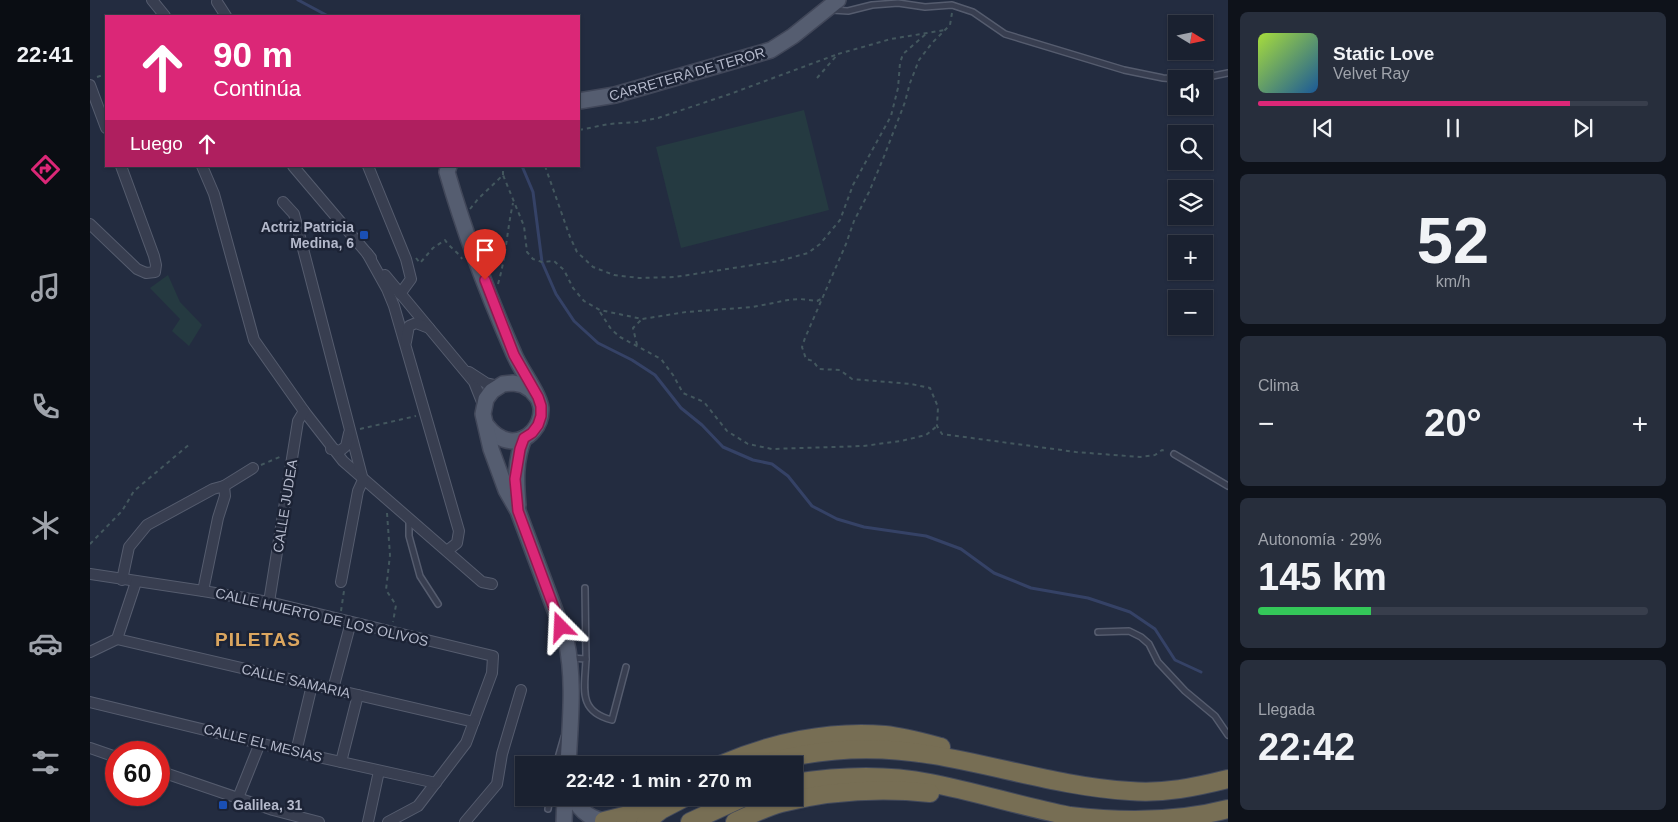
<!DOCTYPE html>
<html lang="es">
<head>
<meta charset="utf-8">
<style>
	body { margin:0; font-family:Helvetica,sans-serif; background:#272e3c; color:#f1f3f6; height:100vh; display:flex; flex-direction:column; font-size:19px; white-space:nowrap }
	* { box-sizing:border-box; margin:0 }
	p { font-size:16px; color:#9fa3ab }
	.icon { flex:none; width:28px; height:28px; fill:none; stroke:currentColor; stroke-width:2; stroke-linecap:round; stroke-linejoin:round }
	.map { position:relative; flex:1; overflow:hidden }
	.drawer { display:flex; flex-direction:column; gap:12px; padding:12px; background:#0e121a; width:450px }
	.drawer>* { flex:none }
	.banner { position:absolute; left:15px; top:15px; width:475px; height:152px; border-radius:0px; box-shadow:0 1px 4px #0004,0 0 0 1px #383e4c; background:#db2777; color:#fff; overflow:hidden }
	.needle { width:32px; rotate:100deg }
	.fabs { position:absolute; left:1078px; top:15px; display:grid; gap:10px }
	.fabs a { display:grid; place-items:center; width:45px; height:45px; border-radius:0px; background:#1a2130; box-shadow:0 1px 4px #0004,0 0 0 1px #383e4c; font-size:25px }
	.speed { position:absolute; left:15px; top:741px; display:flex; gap:10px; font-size:25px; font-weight:700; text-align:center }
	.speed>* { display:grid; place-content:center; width:65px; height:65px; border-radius:50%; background:#1a2130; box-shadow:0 1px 4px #0004,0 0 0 1px #383e4c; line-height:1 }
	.speed .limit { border:8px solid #d22; background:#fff; color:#111 }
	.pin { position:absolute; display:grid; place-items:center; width:42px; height:42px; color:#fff; margin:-51px -21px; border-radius:50% 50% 50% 0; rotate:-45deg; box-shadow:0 0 5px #0007 }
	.pin .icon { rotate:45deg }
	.me { position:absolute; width:55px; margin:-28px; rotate:339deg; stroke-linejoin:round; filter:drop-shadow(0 0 4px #0008) }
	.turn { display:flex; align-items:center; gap:18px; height:105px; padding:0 25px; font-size:22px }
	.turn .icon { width:65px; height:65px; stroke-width:2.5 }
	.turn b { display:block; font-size:35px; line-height:42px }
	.then { display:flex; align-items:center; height:48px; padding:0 25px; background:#0003; gap:10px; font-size:19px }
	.big { font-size:38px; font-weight:600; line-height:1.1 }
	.drawer .card { flex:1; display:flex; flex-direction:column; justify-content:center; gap:8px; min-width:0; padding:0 18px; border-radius:8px; background:#272e3c }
	.drawer .dial { align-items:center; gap:0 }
	.dial b { font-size:65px; line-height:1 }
	.song { display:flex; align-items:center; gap:15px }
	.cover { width:60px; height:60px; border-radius:8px; background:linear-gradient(135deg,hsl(80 70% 55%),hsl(210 70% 35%)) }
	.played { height:5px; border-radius:2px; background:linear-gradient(90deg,#db2777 80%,#383e4c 80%) }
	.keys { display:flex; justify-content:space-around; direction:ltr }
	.heat { display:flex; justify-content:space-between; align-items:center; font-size:28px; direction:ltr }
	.charge { height:8px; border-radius:4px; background:linear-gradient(90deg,#34c759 29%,#383e4c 0) }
	.trip { position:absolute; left:425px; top:756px; width:288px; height:50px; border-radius:0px; background:#1a2130; box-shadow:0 1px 4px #0004,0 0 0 1px #383e4c; font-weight:600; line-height:50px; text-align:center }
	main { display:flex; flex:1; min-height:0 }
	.menu { display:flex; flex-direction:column; width:90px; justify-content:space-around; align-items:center; background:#0a0d13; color:#9fa3ab }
	.menu .icon { width:35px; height:35px }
	.menu .on { color:#db2777 }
	.menu b { font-size:22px; color:#f1f3f6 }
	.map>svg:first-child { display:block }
	.green { fill:#253a41 }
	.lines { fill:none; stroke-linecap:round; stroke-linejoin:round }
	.stream { stroke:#354266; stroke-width:3 }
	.service-casing { stroke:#555c6e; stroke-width:8 }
	.minor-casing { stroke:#555c6e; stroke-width:12 }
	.primary-casing { stroke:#414759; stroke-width:18 }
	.motorway-casing { stroke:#42495b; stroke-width:20 }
	.path { stroke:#43575e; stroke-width:2; stroke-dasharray:4 4; stroke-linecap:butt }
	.service { stroke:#383e50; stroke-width:5 }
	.minor { stroke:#383e50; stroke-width:10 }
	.primary { stroke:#555d70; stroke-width:15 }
	.motorway { stroke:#776e54; stroke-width:18 }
	.route-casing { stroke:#8e194d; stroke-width:12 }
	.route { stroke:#db2777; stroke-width:9 }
	.transit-dot { fill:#1a4fb4; stroke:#1c2335; stroke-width:2 }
	.labels { text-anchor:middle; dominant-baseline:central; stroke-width:5; stroke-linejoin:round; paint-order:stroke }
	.street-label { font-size:14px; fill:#b4b9cb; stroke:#1c2335 }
	.poi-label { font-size:14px; font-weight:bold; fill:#b4b9cb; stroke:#1c2335; text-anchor:end }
	.district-label { font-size:19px; font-weight:bold; letter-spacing:1px; fill:#dba65f; stroke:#1c2335 }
</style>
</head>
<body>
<main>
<nav class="menu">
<b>22:41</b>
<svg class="icon on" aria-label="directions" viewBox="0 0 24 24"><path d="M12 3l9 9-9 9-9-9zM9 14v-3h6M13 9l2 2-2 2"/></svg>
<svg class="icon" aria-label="music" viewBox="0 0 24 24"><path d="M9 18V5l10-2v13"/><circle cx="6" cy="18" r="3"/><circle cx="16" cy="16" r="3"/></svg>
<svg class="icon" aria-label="phone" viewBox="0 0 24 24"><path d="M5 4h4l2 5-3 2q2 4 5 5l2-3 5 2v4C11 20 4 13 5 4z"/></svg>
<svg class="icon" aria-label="climate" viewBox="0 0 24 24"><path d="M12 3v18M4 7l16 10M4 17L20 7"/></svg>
<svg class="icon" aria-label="car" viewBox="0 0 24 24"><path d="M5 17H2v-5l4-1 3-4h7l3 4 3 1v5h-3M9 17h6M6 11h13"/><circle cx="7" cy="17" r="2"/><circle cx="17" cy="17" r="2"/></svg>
<svg class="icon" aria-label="filters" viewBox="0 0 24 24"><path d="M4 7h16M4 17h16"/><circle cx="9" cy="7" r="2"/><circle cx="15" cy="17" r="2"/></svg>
</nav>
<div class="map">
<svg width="1138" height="822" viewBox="0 0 1138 822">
	<rect width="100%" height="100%" fill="#232c40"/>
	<g class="green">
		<path d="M 714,110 L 739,210 L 591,248 L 566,147 Z"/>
		<path d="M 78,275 L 90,302 L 112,325 L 99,346 L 82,331 L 90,319 L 60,288 Z"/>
	</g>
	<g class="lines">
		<g class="stream">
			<path d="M 208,0 L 238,16"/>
			<path d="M 432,166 L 443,192 L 452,262 L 466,294 L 484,321 L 508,343 L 542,360 L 565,375 L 591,408 L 612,425 L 633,447 L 663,460 L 682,464 L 698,476 L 722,506 L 747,519 L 774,527 L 836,536 L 871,549 L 904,573 L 941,588 L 998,598 L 1040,612 L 1065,629 L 1085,660 L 1111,672"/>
		</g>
		<defs>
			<g id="service">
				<path d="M 742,10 L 758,11 L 782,5 L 808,3 L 835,7 L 862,5 L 883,12 L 915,34 L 1034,70 L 1073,78 L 1086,79"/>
				<path d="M 1108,79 L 1138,73"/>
				<path d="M 1084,454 L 1138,486"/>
				<path d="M 319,519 L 319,536 L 330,576 L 348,604"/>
				<path d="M 495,588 L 496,659"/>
				<path d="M 1008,632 L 1039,631 L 1051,637 L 1059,644 L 1068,662 L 1095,691 L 1125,716 L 1138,735"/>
				<path d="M 481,658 L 496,659 C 495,688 487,711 522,720 L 536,667"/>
				<path d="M 466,765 L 474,737"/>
				<path d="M 458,809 L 460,798"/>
			</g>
			<g id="minor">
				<path d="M 62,0 L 75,16"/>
				<path d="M 127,2 L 136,16"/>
				<path d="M 0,85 L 16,128"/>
				<path d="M 112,166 L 124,194 L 164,340 L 214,411 L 253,461 L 392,582 L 402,584"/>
				<path d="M 203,166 L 281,258"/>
				<path d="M 278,166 L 316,259 L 321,279 L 310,294"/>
				<path d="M 193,202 L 204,214 L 273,480 L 268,491 L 251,582"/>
				<path d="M 0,224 L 47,269 L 56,273 L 65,272 L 66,265 L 64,256 L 31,166"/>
				<path d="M 277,253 L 297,289 L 304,306 L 369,531 L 367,543 L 357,551"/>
				<path d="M 295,275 L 384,382 L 394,407"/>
				<path d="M 316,342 L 319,326 L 326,323 L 339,328"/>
				<path d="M 379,372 L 396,383 L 409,386"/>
				<path d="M 241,449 L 250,451 L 256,446 L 259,433"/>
				<path d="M 0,574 L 113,591 L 179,602 L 403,656 L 402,673 L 376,743 L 328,806 L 298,822"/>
				<path d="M 32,580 L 39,547 L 57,525 L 123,489 L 134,486 L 163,468"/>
				<path d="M 113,591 L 128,518 L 135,496 L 134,486"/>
				<path d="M 179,602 L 208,421 L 214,411"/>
				<path d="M 27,639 L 384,722"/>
				<path d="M 0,652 L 27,639 L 46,582"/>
				<path d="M 243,689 L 261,622"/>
				<path d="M 0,702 L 206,752 L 346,783"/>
				<path d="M 0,748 L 26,757"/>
				<path d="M 206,752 L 222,685"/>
				<path d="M 251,762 L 268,695"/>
				<path d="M 69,771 L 183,810 L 229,822"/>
				<path d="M 148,798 L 170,743"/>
				<path d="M 278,822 L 289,771"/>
				<path d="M 375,822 L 407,784 L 412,754 L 431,690"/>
			</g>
			<g id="primary">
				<path d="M 489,101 L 525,95 L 681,50 L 703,36 L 748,0"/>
				<path d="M 359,166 L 357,172 C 375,234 398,295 424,354 C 430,369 449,393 451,408 C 452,425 439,441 422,441 C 410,440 403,434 397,426"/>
				<path d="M 447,397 L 441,390 L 433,385 L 423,383 L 413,384 L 402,391 L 396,399 L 393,414 L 401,449 L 416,490 L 428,511 L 476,640 C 485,680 480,723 478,765"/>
				<path d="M 428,505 C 426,481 425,461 434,438"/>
				<path d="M 484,798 C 491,813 502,819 518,822"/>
				<path d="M 474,822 L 475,798"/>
			</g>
			<g id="motorway">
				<path d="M 630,765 C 680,743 740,730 795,735 C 814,737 832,742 851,747"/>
				<path d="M 670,765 C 726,748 785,745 843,755 C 909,766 973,787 1040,791 C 1073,794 1106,787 1138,779"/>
				<path d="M 704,783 C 748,776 795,774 840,783 C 887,792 933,807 980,816 C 1031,822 1088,822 1138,809"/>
				<path d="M 514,821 L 542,814 L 569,798"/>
				<path d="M 556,822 L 571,810 L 594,798"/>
				<path d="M 600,822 L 652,798"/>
				<path d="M 645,822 C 660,815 676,807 691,803 C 739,791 791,788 840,793"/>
			</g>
		</defs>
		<use href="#service" class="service-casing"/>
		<use href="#minor" class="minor-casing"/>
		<use href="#primary" class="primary-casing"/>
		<use href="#motorway" class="motorway-casing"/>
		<g class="path">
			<path d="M 862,13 L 860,25 L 842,43 L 829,60 L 820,83 L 815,102 L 793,159 L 779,192 L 764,221 L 756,244 L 715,338 L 712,347 L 716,359 L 723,361 L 729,369 L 750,370 L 762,379 L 821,384 L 840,388 L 848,407 L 847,426 L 852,434 L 986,452 L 1050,457 L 1065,455 L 1072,450 L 1077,452"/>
			<path d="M 7,77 L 16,74"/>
			<path d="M 727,78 L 748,54 L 801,39 L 855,30"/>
			<path d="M 489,130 L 519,124 L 547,122 L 568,118 L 640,94 L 748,54"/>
			<path d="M 455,166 L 480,237 L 487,252 L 503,267 L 524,275 L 549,278 L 585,277 L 689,261 L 718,253 L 730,244 L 750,220 L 763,185 L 801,116 L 808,88 L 810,63 L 813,54 L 837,33"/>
			<path d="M 413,175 L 413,166"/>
			<path d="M 380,209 L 388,199 L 413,175 L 434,226 L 437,252 L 443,259 L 452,262 L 464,261 L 474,270 L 483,288 L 494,301 L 510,310 L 552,319 L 596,312 L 663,307 L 698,300 L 710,299 L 727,301 L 731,299"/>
			<path d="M 326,258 L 330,263 L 343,248 L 355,240 C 360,248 369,253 372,259"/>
			<path d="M 408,284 C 416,257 417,230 423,203"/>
			<path d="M 510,312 L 521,329 L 530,337 L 571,359 L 583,375 L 593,393 L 614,402 L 637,431 L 658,444 L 682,449 L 773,446 L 811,441 L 836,435 L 847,426"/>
			<path d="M 547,345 L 543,328 L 552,319"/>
			<path d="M 270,429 L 326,416"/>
			<path d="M 171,465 L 192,456"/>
			<path d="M 297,513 L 300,555 L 296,590 L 306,605 L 303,622"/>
			<path d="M 0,544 L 32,511 L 44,491 L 101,443"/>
			<path d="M 251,611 L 254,591"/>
		</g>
		<use href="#service" class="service"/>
		<use href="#minor" class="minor"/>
		<use href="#primary" class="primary"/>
		<use href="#motorway" class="motorway"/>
	</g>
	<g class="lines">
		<defs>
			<path id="route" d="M 395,280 L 424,355 L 448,397 L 451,406 L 451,416 L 448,425 L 442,433 L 434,438 L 430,449 L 425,479 L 428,511 L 471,627"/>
		</defs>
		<use href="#route" class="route-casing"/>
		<use href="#route" class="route"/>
	</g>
	<g class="transit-dot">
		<rect x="269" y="230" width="10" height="10" rx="2.5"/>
		<rect x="128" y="800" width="10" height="10" rx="2.5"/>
	</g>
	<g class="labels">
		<g class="street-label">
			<text transform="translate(597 74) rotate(-16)">CARRETERA DE TEROR</text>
			<text transform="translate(195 506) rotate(-81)">CALLE JUDEA</text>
			<text transform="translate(232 617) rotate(13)">CALLE HUERTO DE LOS OLIVOS</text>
			<text transform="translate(206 681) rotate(13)">CALLE SAMARIA</text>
			<text transform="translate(173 743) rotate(14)">CALLE EL MESIAS</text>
		</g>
		<g class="poi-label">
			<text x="264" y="227">Actriz Patricia<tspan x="264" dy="16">Medina, 6</tspan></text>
			<text x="143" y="805" text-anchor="start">Galilea, 31</text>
		</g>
		<g class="district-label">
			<text x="168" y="639">PILETAS</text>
		</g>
	</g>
</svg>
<div class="fabs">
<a><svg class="needle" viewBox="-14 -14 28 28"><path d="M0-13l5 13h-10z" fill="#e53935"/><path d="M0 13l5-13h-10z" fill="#9fa3ab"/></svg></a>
<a><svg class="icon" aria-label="sound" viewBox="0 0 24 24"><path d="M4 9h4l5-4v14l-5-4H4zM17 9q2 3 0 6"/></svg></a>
<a><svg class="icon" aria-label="search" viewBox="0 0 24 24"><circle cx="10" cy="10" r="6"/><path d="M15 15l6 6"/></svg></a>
<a><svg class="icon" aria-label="layers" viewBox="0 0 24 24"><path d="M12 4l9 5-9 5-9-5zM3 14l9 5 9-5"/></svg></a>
<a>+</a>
<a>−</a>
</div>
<div class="speed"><div class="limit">60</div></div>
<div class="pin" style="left:395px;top:280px;background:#d93025"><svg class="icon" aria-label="arrive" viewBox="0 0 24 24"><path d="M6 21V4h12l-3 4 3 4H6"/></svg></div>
<svg class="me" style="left:471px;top:627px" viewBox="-20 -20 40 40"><path d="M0-17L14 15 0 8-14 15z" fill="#db2777" stroke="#fff" stroke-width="4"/></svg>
<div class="trip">22:42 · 1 min · 270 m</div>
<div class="banner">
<div class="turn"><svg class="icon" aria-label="ahead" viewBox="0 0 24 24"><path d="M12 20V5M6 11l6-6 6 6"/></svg><div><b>90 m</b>Continúa</div></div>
<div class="then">Luego<svg class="icon" aria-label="ahead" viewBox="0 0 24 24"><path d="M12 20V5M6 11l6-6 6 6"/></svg></div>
</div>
</div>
<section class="drawer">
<div class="card">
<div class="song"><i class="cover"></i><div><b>Static Love</b><p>Velvet Ray</p></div></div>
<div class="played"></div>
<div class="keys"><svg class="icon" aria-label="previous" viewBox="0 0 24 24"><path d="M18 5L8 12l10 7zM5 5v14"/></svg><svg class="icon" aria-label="pause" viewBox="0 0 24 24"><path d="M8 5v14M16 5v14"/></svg><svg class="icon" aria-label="next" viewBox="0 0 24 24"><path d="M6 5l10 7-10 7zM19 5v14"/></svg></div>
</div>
<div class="card dial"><b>52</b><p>km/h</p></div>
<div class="card"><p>Clima</p>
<div class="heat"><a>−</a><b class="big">20°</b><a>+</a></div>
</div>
<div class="card"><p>Autonomía · 29%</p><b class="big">145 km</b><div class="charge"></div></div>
<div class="card"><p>Llegada</p><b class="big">22:42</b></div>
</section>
</main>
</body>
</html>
